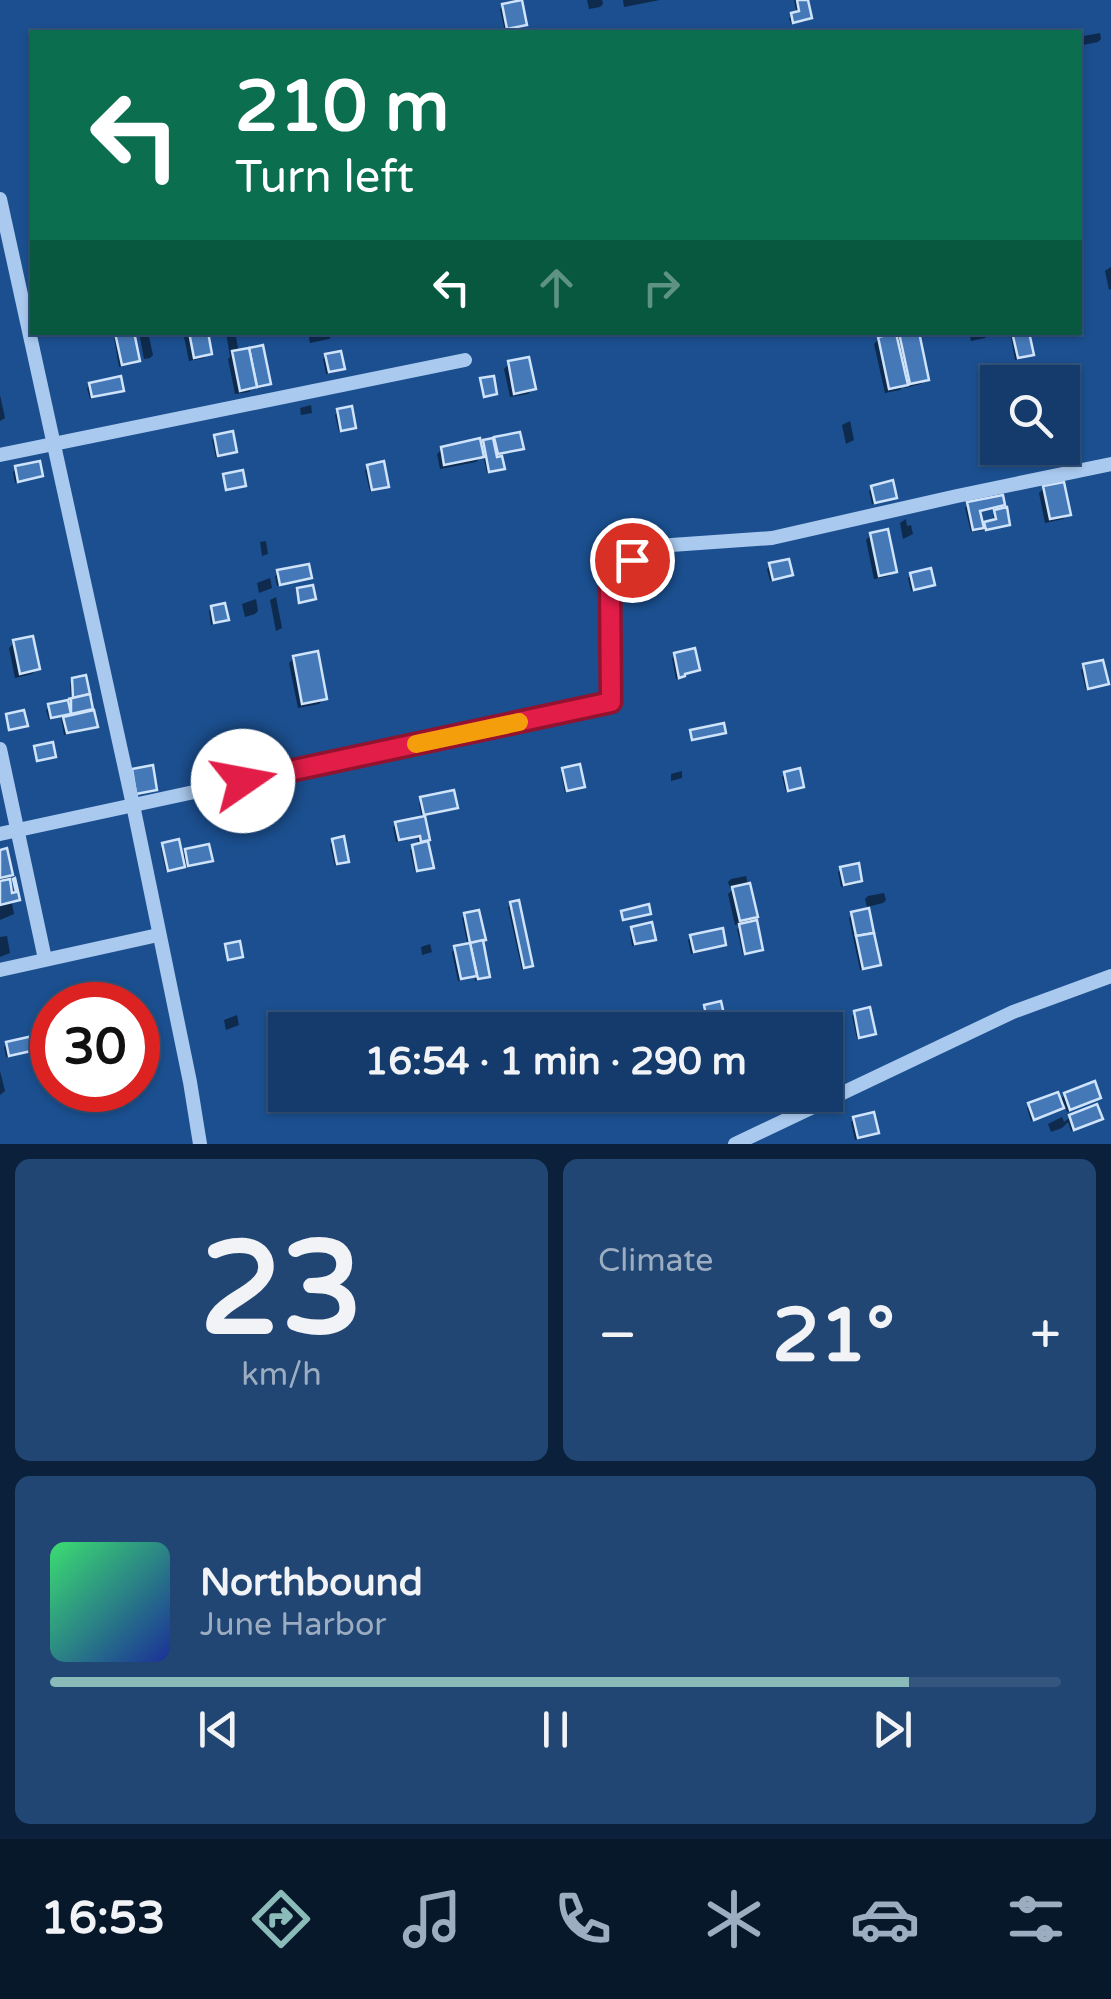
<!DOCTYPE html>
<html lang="en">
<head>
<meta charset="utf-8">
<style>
	body { margin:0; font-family:"Varela Round",sans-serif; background:#214673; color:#f1f3f6; height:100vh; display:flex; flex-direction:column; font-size:38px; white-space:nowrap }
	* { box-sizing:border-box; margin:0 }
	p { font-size:32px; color:#9dadc1 }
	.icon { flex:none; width:55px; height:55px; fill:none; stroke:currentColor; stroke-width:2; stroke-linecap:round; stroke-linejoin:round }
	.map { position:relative; height:1144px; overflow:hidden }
	.side { display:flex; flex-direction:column; gap:15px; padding:15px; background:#0b203b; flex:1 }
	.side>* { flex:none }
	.top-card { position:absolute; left:30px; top:30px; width:1052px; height:305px; border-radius:0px; box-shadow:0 2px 8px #0004,0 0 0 2px #33557e; background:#0b6e4f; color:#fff; overflow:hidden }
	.tools { position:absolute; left:980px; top:365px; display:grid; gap:20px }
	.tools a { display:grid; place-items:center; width:100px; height:100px; border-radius:0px; background:#143b6b; box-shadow:0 2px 8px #0004,0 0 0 2px #33557e; font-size:50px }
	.speed { position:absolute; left:30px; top:982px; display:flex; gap:20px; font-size:50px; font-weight:700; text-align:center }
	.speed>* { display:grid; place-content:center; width:130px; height:130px; border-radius:50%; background:#143b6b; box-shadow:0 2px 8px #0004,0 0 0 2px #33557e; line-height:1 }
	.speed .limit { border:15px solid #d22; background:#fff; color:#111 }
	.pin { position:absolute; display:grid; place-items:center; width:85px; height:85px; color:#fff; margin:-42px; border:5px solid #fff; border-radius:50%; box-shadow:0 2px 10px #0007 }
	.me { position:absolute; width:110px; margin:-55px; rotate:78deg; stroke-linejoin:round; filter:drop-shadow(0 0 8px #0008) }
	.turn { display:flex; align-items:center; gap:35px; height:210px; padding:0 40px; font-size:45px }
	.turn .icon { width:130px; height:130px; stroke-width:2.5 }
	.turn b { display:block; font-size:70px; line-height:85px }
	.lanes { display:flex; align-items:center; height:95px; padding:0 40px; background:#0003; justify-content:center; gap:50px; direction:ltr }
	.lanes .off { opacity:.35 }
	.big { font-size:75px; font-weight:700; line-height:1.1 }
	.side .widget { flex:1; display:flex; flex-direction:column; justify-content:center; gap:15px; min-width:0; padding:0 35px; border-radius:15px; background:#214673 }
	.side .dial { align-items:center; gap:0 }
	.dial b { font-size:130px; line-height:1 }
	.song { display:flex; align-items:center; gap:30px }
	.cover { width:120px; height:120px; border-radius:15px; background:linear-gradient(135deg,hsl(140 70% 55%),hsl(230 70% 35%)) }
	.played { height:10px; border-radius:5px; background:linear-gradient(90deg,#8bbbb9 85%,#33557e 85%) }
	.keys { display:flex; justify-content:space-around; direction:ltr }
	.heat { display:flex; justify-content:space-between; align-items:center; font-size:55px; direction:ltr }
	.side .tiles { flex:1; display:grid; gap:15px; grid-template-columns:1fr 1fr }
	.widget:last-child { grid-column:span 2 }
	.trip { position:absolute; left:268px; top:1012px; width:575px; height:100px; border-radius:0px; background:#143b6b; box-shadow:0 2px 8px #0004,0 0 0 2px #33557e; font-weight:700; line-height:100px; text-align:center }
	.tabs { display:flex; height:160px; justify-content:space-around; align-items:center; background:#08182b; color:#9dadc1 }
	.tabs .icon { width:70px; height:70px }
	.tabs .current { color:#8bbbb9 }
	.tabs b { font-size:45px; color:#f1f3f6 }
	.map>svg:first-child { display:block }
	.shadow { fill:#0007 }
	.building { fill:#4478b7; stroke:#cfe3fa; stroke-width:2.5 }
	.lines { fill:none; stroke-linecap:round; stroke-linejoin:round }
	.minor { stroke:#a9c9ee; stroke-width:14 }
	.route-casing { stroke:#92132f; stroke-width:25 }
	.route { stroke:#e11d48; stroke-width:18 }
	.slow { stroke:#f59e0b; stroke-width:18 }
</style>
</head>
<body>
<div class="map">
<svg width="1111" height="1144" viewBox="0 0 1111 1144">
	<rect width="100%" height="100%" fill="#1b4f8f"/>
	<g class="shadow">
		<path d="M 587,0 L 602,0 L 603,4 L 600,7 L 589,9 Z"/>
		<path d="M 623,0 L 660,0 L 624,7 Z"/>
		<path d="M 794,0 L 806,0 L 810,18 L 807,21 L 791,24 L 789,18 L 797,14 Z"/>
		<path d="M 503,6 L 524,24 L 521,27 L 505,31 L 500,9 Z"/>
		<path d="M 1100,33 L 1101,39 L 1098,42 L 1083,45 L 1081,39 L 1084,36 Z"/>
		<path d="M 1111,267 L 1111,289 L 1109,290 L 1105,271 Z"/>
		<path d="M 139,332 L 148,332 L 153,355 L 150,358 L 144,359 Z"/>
		<path d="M 183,332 L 205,332 L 209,353 L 204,358 L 189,361 Z"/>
		<path d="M 226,332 L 235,332 L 239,353 L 268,384 L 265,387 L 255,389 L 255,386 L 249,392 L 235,394 L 228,359 L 230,357 Z"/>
		<path d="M 308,332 L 333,332 L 334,334 L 329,339 L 310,343 Z"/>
		<path d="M 903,332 L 916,332 L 926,379 L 921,384 L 905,388 L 904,385 L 900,390 L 885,393 L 874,344 L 879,339 L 896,340 Z"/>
		<path d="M 969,332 L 987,332 L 988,335 L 985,338 L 971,341 Z"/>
		<path d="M 1010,332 L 1027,332 L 1032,354 L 1029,357 L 1015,360 Z"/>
		<path d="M 117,335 L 137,361 L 134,364 L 119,367 L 114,338 Z"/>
		<path d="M 326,356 L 342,368 L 339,371 L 326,374 L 323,359 Z"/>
		<path d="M 509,364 L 533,388 L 528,394 L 510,397 L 504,369 Z"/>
		<path d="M 90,385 L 121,390 L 118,393 L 90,399 L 87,388 Z"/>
		<path d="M 0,395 L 5,418 L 0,421 Z"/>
		<path d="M 311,405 L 312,413 L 301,415 L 300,408 Z"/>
		<path d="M 338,412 L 353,427 L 350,430 L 339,432 L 335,415 Z"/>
		<path d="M 850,421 L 854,440 L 846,444 L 842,425 Z"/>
		<path d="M 518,435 L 521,448 L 518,451 L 499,455 L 502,468 L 499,471 L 487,473 L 483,455 L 476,462 L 440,469 L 437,454 L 442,449 L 479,447 L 484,442 Z"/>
		<path d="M 215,437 L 234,451 L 231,454 L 216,458 L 212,440 Z"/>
		<path d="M 368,467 L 386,486 L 383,489 L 370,492 L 365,470 Z"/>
		<path d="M 16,469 L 40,475 L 37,478 L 15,483 L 13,472 Z"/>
		<path d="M 872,488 L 894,497 L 891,500 L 872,504 L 869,491 Z"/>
		<path d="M 1044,488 L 1068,514 L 1063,519 L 1045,523 L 1039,493 Z"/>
		<path d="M 968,505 L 1002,505 L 1000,508 L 978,512 L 981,525 L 994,522 L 993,515 L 996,512 L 1008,524 L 1005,527 L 971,532 L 965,508 Z"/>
		<path d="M 906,519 L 907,526 L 911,525 L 913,534 L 903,539 L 900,523 Z"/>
		<path d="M 871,535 L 894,571 L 889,576 L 874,579 L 866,540 Z"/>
		<path d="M 266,541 L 268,554 L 262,556 L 260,542 Z"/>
		<path d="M 770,566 L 790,575 L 787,578 L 770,581 L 767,569 Z"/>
		<path d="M 278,573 L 309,577 L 306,580 L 277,586 L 275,576 Z"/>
		<path d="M 911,575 L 932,584 L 929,587 L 911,591 L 908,578 Z"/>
		<path d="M 270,578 L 272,588 L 259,593 L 257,583 Z"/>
		<path d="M 276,597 L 282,628 L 276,631 L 270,600 Z"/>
		<path d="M 256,599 L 258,611 L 255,614 L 245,617 L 242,604 Z"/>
		<path d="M 212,608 L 226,619 L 223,622 L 211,625 L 209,611 Z"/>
		<path d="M 14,643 L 38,668 L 32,674 L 15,678 L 9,648 Z"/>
		<path d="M 675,655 L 697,669 L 676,679 L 672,658 Z"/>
		<path d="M 294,658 L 325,698 L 319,704 L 298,708 L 289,663 Z"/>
		<path d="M 1084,667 L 1106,683 L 1103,686 L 1086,690 L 1081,670 Z"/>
		<path d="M 84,678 L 95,726 L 92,729 L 64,735 L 61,717 L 49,720 L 46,710 L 50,707 L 66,706 L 71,701 L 70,684 L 74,681 Z"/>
		<path d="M 564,770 L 582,787 L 579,790 L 565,793 L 561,773 Z"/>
		<path d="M 682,771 L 682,778 L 671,781 L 671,774 Z"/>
		<path d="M 785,774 L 802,786 L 799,790 L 786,792 L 782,777 Z"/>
		<path d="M 422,800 L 455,807 L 452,810 L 422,817 L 431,867 L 428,870 L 415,872 L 410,850 L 419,846 L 417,837 L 396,842 L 393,827 L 396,824 L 422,819 L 419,803 Z"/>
		<path d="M 333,841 L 347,861 L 344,864 L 335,866 L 330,844 Z"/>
		<path d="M 164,845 L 181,857 L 186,852 L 210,860 L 207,863 L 185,868 L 185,864 L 180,869 L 166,872 L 161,848 Z"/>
		<path d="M 0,853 L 10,875 L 1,884 L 17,900 L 12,903 L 14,914 L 0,920 Z"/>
		<path d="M 841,870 L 860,881 L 857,884 L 841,887 L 838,872 Z"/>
		<path d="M 746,876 L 755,916 L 746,925 L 760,949 L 757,952 L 743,955 L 737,929 L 744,923 L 735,925 L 728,894 L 737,885 L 730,888 L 728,882 L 731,879 Z"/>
		<path d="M 884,893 L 886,900 L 883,903 L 867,907 L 865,899 L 868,896 Z"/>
		<path d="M 511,904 L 530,966 L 522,970 L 508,907 Z"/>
		<path d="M 465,915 L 481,941 L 488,976 L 485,979 L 475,981 L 475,977 L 458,981 L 452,952 L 455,949 L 468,946 L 462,918 Z"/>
		<path d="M 852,915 L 878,964 L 875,967 L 860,970 L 849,918 Z"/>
		<path d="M 633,929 L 653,939 L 650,942 L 632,946 L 630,932 Z"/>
		<path d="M 7,936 L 10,953 L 0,957 L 0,937 Z"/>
		<path d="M 691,937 L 724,944 L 721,947 L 691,954 L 688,940 Z"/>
		<path d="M 430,944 L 432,952 L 422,955 L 421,947 Z"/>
		<path d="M 705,1007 L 723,1022 L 720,1025 L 706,1028 L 702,1010 Z"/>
		<path d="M 855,1013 L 873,1034 L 870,1036 L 857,1039 L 852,1016 Z"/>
		<path d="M 237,1015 L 239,1025 L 226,1030 L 224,1020 Z"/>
		<path d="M 7,1044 L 37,1048 L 34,1051 L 6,1057 L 4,1047 Z"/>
		<path d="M 140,1044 L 147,1065 L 138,1070 L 138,1045 Z"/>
		<path d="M 0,1071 L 5,1091 L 0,1095 Z"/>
		<path d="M 1065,1095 L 1099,1098 L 1067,1112 L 1065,1104 L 1058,1111 L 1031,1121 L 1027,1108 L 1030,1105 L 1059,1101 Z"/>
		<path d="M 1062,1117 L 1064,1122 L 1070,1117 L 1100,1119 L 1071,1131 L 1068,1122 L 1062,1128 L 1051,1132 L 1048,1124 Z"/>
		<path d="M 854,1119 L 876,1133 L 873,1136 L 855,1140 L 851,1122 Z"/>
	</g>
	<g class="building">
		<path d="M 522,0 L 527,25 L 507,29 L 502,4 Z"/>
		<path d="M 797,0 L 808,0 L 812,18 L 793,23 L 791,13 L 799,11 Z"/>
		<path d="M 134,332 L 140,361 L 122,365 L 115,333 Z"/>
		<path d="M 189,332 L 208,332 L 212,354 L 194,358 Z"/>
		<path d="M 919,332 L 929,380 L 910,384 L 899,333 Z"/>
		<path d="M 1012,332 L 1029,332 L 1034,355 L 1018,358 Z"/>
		<path d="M 896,333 L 908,385 L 889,389 L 878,337 Z"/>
		<path d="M 263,345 L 271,384 L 257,387 L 249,348 Z"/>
		<path d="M 249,348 L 257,387 L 240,391 L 232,351 Z"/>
		<path d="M 341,351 L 345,369 L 329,372 L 325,354 Z"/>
		<path d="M 529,357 L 536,389 L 514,394 L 508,361 Z"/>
		<path d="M 121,376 L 124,391 L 92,397 L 89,383 Z"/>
		<path d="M 494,376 L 497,394 L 484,397 L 480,378 Z"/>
		<path d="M 352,406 L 356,428 L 341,431 L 337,409 Z"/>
		<path d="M 233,431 L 237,452 L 218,456 L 214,435 Z"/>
		<path d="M 520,432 L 524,449 L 498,454 L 494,437 Z"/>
		<path d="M 480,438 L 484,457 L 444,465 L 441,447 Z"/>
		<path d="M 493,438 L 497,457 L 502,456 L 505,469 L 489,472 L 483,440 Z"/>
		<path d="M 40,461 L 43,476 L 18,482 L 15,466 Z"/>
		<path d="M 384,461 L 389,487 L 372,490 L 367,465 Z"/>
		<path d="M 243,470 L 246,486 L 226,490 L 223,474 Z"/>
		<path d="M 893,480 L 897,498 L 875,503 L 871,486 Z"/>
		<path d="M 1064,482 L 1071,515 L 1050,519 L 1043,486 Z"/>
		<path d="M 1003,495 L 1005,505 L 980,511 L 984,528 L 973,530 L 967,502 Z"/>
		<path d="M 1007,507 L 1010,525 L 986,530 L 984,522 L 996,519 L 994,510 Z"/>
		<path d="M 888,529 L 897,572 L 879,576 L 870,533 Z"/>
		<path d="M 789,559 L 793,575 L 773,580 L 769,563 Z"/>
		<path d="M 309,564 L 312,578 L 280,585 L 277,570 Z"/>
		<path d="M 931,568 L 935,585 L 914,590 L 910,573 Z"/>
		<path d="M 313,585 L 316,599 L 299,603 L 297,588 Z"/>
		<path d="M 225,603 L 229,620 L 214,623 L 211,606 Z"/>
		<path d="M 33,636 L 40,669 L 20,674 L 13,640 Z"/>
		<path d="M 695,648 L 700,670 L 685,674 L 685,676 L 679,678 L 674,653 Z"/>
		<path d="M 318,651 L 327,699 L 302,704 L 293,656 Z"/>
		<path d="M 1103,660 L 1109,684 L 1088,689 L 1083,664 Z"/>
		<path d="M 86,675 L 90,694 L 73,698 L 72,678 Z"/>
		<path d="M 90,694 L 93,709 L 71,714 L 71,699 L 68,699 Z"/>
		<path d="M 68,700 L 71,714 L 51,718 L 48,704 Z"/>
		<path d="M 24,710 L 28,726 L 9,730 L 6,714 Z"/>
		<path d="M 94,710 L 98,727 L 67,733 L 63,717 Z"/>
		<path d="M 724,723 L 726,733 L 692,740 L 690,730 Z"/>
		<path d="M 53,742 L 56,757 L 37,761 L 34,746 Z"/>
		<path d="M 580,764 L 585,787 L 567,791 L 562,768 Z"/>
		<path d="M 153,765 L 157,790 L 136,794 L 132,769 Z"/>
		<path d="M 800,768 L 804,787 L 788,791 L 784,772 Z"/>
		<path d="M 454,790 L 458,808 L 424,815 L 420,797 Z"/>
		<path d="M 425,816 L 430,840 L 421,842 L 420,836 L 399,840 L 395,822 Z"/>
		<path d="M 344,836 L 349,862 L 337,864 L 332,839 Z"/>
		<path d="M 179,839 L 185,867 L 168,871 L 162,843 Z"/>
		<path d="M 428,841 L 434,868 L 417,871 L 412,845 Z"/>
		<path d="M 209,844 L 213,861 L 188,866 L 185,849 Z"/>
		<path d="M 7,848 L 13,875 L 0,878 L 0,850 Z"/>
		<path d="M 859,863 L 862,881 L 844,885 L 840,867 Z"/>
		<path d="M 15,878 L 20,900 L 0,905 L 0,881 L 10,879 L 12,893 L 16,892 L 13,879 Z"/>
		<path d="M 750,883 L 758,917 L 740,921 L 732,887 Z"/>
		<path d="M 519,900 L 533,966 L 524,968 L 510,902 Z"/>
		<path d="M 649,904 L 651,914 L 623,920 L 621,911 Z"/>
		<path d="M 869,908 L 874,933 L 856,936 L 851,912 Z"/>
		<path d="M 479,910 L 486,940 L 470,943 L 464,913 Z"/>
		<path d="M 757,920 L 763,950 L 745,954 L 739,924 Z"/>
		<path d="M 652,922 L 656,940 L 635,944 L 631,927 Z"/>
		<path d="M 723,928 L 726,945 L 694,952 L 690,935 Z"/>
		<path d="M 874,933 L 881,965 L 863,969 L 856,936 Z"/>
		<path d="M 483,940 L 490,977 L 478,979 L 470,943 Z"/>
		<path d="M 240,941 L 243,957 L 228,960 L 225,944 Z"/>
		<path d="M 470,943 L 477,976 L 461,979 L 454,946 Z"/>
		<path d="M 721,1001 L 726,1023 L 708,1027 L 704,1005 Z"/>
		<path d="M 870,1007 L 876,1034 L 859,1038 L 854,1011 Z"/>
		<path d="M 37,1035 L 40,1049 L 9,1056 L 6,1042 Z"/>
		<path d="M 1095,1081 L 1101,1098 L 1070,1110 L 1064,1093 Z"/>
		<path d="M 1058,1092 L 1064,1108 L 1034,1120 L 1028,1103 Z"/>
		<path d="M 1097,1104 L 1103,1119 L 1074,1130 L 1069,1115 Z"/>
		<path d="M 874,1112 L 879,1133 L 858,1138 L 853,1117 Z"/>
	</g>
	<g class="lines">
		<g class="minor">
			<path d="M 0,199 L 133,805 L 190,1082 L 200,1144"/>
			<path d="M 0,455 L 465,360"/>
			<path d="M 0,749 L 45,959"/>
			<path d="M 0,834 L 611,702 L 610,586 L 619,572 L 632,560 L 657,546 L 772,538 L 957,496 L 1111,464"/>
			<path d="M 0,970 L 158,935"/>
			<path d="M 735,1144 L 1013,1012 L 1111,976"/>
		</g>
	</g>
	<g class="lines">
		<defs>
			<path id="route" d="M 243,781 L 611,702 L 610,586 L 619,572 L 632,560"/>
		</defs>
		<use href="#route" class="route-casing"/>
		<use href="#route" class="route"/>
		<path class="slow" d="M 416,744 L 519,722"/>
	</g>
</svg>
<div class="tools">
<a><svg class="icon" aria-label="search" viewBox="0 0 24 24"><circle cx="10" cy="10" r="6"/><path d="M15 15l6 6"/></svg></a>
</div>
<div class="speed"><div class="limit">30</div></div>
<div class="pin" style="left:632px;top:560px;background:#d93025"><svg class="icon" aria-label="arrive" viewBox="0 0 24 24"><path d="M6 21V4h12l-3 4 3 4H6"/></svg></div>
<svg class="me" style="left:243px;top:781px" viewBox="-20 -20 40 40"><circle r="19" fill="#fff"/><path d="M0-13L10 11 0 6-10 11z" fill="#e11d48"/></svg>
<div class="trip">16:54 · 1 min · 290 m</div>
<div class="top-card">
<div class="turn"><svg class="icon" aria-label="left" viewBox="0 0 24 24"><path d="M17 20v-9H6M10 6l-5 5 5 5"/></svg><div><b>210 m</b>Turn left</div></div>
<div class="lanes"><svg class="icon" aria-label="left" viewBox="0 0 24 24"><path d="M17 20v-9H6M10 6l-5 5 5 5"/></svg><svg class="icon off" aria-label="ahead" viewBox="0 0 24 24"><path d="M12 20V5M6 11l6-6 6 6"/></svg><svg class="icon off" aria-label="right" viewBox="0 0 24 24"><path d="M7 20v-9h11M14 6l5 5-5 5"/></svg></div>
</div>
</div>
<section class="side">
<div class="tiles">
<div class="widget dial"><b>23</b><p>km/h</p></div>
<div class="widget"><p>Climate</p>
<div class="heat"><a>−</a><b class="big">21°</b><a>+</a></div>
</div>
<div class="widget">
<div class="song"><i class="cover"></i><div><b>Northbound</b><p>June Harbor</p></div></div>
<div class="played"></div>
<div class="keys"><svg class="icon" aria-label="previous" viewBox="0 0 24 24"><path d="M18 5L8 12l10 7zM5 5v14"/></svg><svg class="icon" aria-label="pause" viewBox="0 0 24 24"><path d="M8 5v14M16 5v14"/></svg><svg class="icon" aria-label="next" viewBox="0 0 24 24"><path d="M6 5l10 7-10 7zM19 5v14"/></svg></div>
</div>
</div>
</section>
<nav class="tabs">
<b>16:53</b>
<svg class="icon current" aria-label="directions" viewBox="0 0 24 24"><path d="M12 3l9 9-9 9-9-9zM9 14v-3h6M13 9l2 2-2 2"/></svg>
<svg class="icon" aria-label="music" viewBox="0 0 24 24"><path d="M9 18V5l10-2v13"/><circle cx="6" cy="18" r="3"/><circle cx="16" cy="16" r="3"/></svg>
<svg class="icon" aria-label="phone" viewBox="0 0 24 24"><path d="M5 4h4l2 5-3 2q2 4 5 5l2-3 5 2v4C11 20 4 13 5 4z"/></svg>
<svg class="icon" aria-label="climate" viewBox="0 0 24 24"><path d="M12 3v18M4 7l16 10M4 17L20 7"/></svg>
<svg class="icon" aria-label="car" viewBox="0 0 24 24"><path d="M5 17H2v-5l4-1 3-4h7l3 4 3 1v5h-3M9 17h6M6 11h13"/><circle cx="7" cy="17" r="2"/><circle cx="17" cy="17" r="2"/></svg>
<svg class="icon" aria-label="filters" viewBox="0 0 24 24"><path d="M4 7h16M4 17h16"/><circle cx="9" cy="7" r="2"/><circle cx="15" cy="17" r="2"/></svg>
</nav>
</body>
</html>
